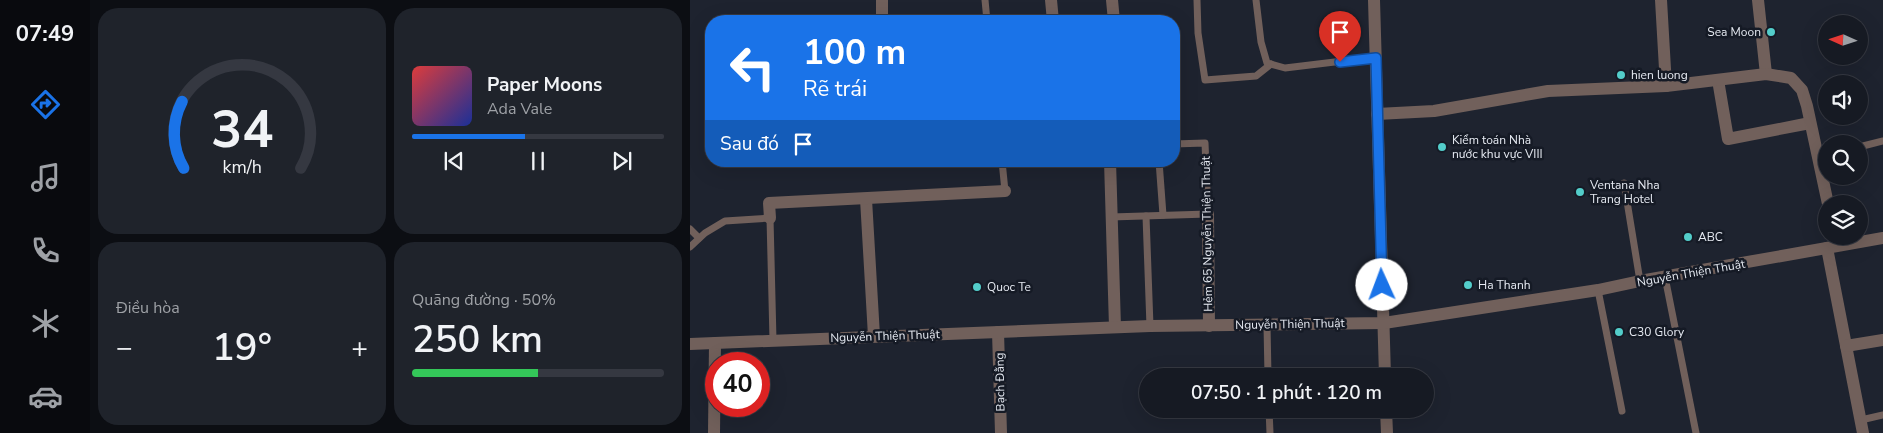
<!DOCTYPE html>
<html lang="vi">
<head>
<meta charset="utf-8">
<style>
	body { margin:0; font-family:"Nunito Sans",sans-serif; background:#1f232b; color:#f1f3f6; height:100vh; display:flex; flex-direction:column; font-size:19px; white-space:nowrap }
	* { box-sizing:border-box; margin:0 }
	p { font-size:16px; color:#9ea1a6 }
	.icon { flex:none; width:28px; height:28px; fill:none; stroke:currentColor; stroke-width:2; stroke-linecap:round; stroke-linejoin:round }
	.map { position:relative; flex:1; overflow:hidden }
	.details { display:flex; flex-direction:column; gap:8px; padding:8px; background:#0c0e13; width:600px }
	.details>* { flex:none }
	.hud { position:absolute; left:15px; top:15px; width:475px; height:152px; border-radius:20px; box-shadow:0 5px 20px #0002,0 0 0 1px #353841; background:#1a73e8; color:#fff; overflow:hidden }
	.needle { width:32px; rotate:273deg }
	.tools { position:absolute; left:1128px; top:15px; display:grid; gap:10px }
	.tools a { display:grid; place-items:center; width:50px; height:50px; border-radius:50%; background:#161a23; box-shadow:0 5px 20px #0002,0 0 0 1px #353841; font-size:25px }
	.speed { position:absolute; left:15px; top:352px; display:flex; gap:10px; font-size:25px; font-weight:700; text-align:center }
	.speed>* { display:grid; place-content:center; width:65px; height:65px; border-radius:50%; background:#161a23; box-shadow:0 5px 20px #0002,0 0 0 1px #353841; line-height:1 }
	.speed .limit { border:8px solid #d22; background:#fff; color:#111 }
	.pin { position:absolute; display:grid; place-items:center; width:42px; height:42px; color:#fff; margin:-51px -21px; border-radius:50% 50% 50% 0; rotate:-45deg; box-shadow:0 0 5px #0007 }
	.pin .icon { rotate:45deg }
	.me { position:absolute; width:55px; margin:-28px; rotate:358deg; stroke-linejoin:round; filter:drop-shadow(0 0 4px #0008) }
	.turn { display:flex; align-items:center; gap:18px; height:105px; padding:0 15px; font-size:22px }
	.turn .icon { width:65px; height:65px; stroke-width:2.5 }
	.turn b { display:block; font-size:35px; line-height:42px }
	.then { display:flex; align-items:center; height:48px; padding:0 15px; background:#0003; gap:10px; font-size:19px }
	.big { font-size:38px; font-weight:600; line-height:1.1 }
	.details .card { flex:1; display:flex; flex-direction:column; justify-content:center; gap:8px; min-width:0; padding:0 18px; border-radius:20px; background:#1f232b }
	.details .dial { align-items:center; gap:0 }
	.dial svg { height:130px; overflow:visible; fill:none; stroke:#353841; stroke-width:7; stroke-linecap:round; text-anchor:middle }
	.dial text { fill:#f1f3f6; stroke:none }
	.song { display:flex; align-items:center; gap:15px }
	.cover { width:60px; height:60px; border-radius:8px; background:linear-gradient(135deg,hsl(0 70% 55%),hsl(230 70% 35%)) }
	.played { height:5px; border-radius:2px; background:linear-gradient(90deg,#1a73e8 45%,#353841 45%) }
	.keys { display:flex; justify-content:space-around; direction:ltr }
	.heat { display:flex; justify-content:space-between; align-items:center; font-size:28px; direction:ltr }
	.charge { height:8px; border-radius:4px; background:linear-gradient(90deg,#34c759 50%,#353841 0) }
	.details .tiles { flex:1; display:grid; gap:8px; grid-template-columns:repeat(2,1fr) }
	.trip { position:absolute; left:449px; top:368px; width:295px; height:50px; border-radius:25px; background:#161a23; box-shadow:0 5px 20px #0002,0 0 0 1px #353841; font-weight:600; line-height:50px; text-align:center }
	main { display:flex; flex:1; min-height:0 }
	.dock { display:flex; flex-direction:column; width:90px; justify-content:space-around; align-items:center; background:#090a0e; color:#9ea1a6 }
	.dock .icon { width:35px; height:35px }
	.dock .on { color:#1a73e8 }
	.dock b { font-size:22px; color:#f1f3f6 }
	.map>svg:first-child { display:block }
	.lines { fill:none; stroke-linecap:round; stroke-linejoin:round }
	.service { stroke:#71605b; stroke-width:7 }
	.minor { stroke:#71605b; stroke-width:12 }
	.tertiary { stroke:#71605b; stroke-width:12 }
	.route-casing { stroke:#114b97; stroke-width:12 }
	.route { stroke:#1a73e8; stroke-width:9 }
	.poi-dot { fill:#53cdca; stroke:#151a25; stroke-width:2 }
	.labels { text-anchor:middle; dominant-baseline:central; stroke-width:5; stroke-linejoin:round; paint-order:stroke }
	.poi-label { font-size:12px; fill:#e6eaf2; stroke:#151a25; text-anchor:start }
	.street-label { font-size:12px; fill:#e6eaf2; stroke:#151a25 }
</style>
</head>
<body>
<main>
<nav class="dock">
<b>07:49</b>
<svg class="icon on" aria-label="directions" viewBox="0 0 24 24"><path d="M12 3l9 9-9 9-9-9zM9 14v-3h6M13 9l2 2-2 2"/></svg>
<svg class="icon" aria-label="music" viewBox="0 0 24 24"><path d="M9 18V5l10-2v13"/><circle cx="6" cy="18" r="3"/><circle cx="16" cy="16" r="3"/></svg>
<svg class="icon" aria-label="phone" viewBox="0 0 24 24"><path d="M5 4h4l2 5-3 2q2 4 5 5l2-3 5 2v4C11 20 4 13 5 4z"/></svg>
<svg class="icon" aria-label="climate" viewBox="0 0 24 24"><path d="M12 3v18M4 7l16 10M4 17L20 7"/></svg>
<svg class="icon" aria-label="car" viewBox="0 0 24 24"><path d="M5 17H2v-5l4-1 3-4h7l3 4 3 1v5h-3M9 17h6M6 11h13"/><circle cx="7" cy="17" r="2"/><circle cx="17" cy="17" r="2"/></svg>
</nav>
<section class="details">
<div class="tiles">
<div class="card dial"><svg viewBox="0 0 100 80">
<path d="M14 69A42 42 0 1 1 86 69"/>
<path d="M14 69A42 42 0 0 1 13 28" stroke="#1a73e8"/>
<text x="50" y="56" font-size="32" font-weight="700">34</text>
<text x="50" y="72" font-size="11">km/h</text>
</svg></div>
<div class="card">
<div class="song"><i class="cover"></i><div><b>Paper Moons</b><p>Ada Vale</p></div></div>
<div class="played"></div>
<div class="keys"><svg class="icon" aria-label="previous" viewBox="0 0 24 24"><path d="M18 5L8 12l10 7zM5 5v14"/></svg><svg class="icon" aria-label="pause" viewBox="0 0 24 24"><path d="M8 5v14M16 5v14"/></svg><svg class="icon" aria-label="next" viewBox="0 0 24 24"><path d="M6 5l10 7-10 7zM19 5v14"/></svg></div>
</div>
<div class="card"><p>Điều hòa</p>
<div class="heat"><a>−</a><b class="big">19°</b><a>+</a></div>
</div>
<div class="card"><p>Quãng đường · 50%</p><b class="big">250 km</b><div class="charge"></div></div>
</div>
</section>
<div class="map">
<svg width="1193" height="433" viewBox="0 0 1193 433">
	<rect width="100%" height="100%" fill="#1e232f"/>
	<g class="lines">
		<g class="service">
			<path d="M 295,0 L 297,21"/>
			<path d="M 507,0 L 508,33 L 515,80 L 566,76 L 581,64"/>
			<path d="M 566,0 L 571,42 L 577,63 L 595,68 L 686,57"/>
			<path d="M 1169,147 L 1193,141"/>
			<path d="M 312,161 L 315,191"/>
			<path d="M 469,161 L 473,215"/>
			<path d="M 934,183 L 950,281"/>
			<path d="M 456,216 L 460,326"/>
			<path d="M 421,217 L 518,214 L 515,143 L 484,144"/>
			<path d="M 0,229 L 9,238"/>
			<path d="M 0,247 L 15,233 L 35,221 L 80,218 L 83,340"/>
			<path d="M 975,277 L 1006,433"/>
			<path d="M 908,290 L 932,411"/>
			<path d="M 577,325 L 578,376"/>
			<path d="M 579,409 L 580,433"/>
			<path d="M 1171,420 L 1193,415"/>
		</g>
		<g class="minor">
			<path d="M 192,0 L 192,21"/>
			<path d="M 361,0 L 363,21"/>
			<path d="M 422,0 L 424,21"/>
			<path d="M 971,0 L 976,86"/>
			<path d="M 1068,0 L 1076,74"/>
			<path d="M 1028,80 L 1038,139 L 1120,123"/>
			<path d="M 687,114 L 744,111 L 858,91 L 976,86 L 1076,74 L 1101,78 L 1112,90 L 1117,106 L 1138,204"/>
			<path d="M 420,161 L 425,327"/>
			<path d="M 176,199 L 184,336"/>
			<path d="M 518,214 L 519,326"/>
			<path d="M 80,218 L 79,203 L 315,191"/>
			<path d="M 1137,248 L 1173,433"/>
			<path d="M 1156,346 L 1193,340"/>
			<path d="M 24,433 L 25,343"/>
		</g>
		<g class="tertiary">
			<path d="M 684,0 L 695,376"/>
			<path d="M 308,332 L 311,433"/>
			<path d="M 0,344 L 460,326 L 694,323 L 908,290 L 950,281 L 1193,238"/>
			<path d="M 696,409 L 697,433"/>
		</g>
	</g>
	<g class="lines">
		<defs>
			<path id="route" d="M 650,62 L 686,58 L 692,285"/>
		</defs>
		<use href="#route" class="route-casing"/>
		<use href="#route" class="route"/>
	</g>
	<g class="poi-dot">
		<circle cx="1081" cy="32" r="5"/>
		<circle cx="931" cy="75" r="5"/>
		<circle cx="752" cy="147" r="5"/>
		<circle cx="890" cy="192" r="5"/>
		<circle cx="998" cy="237" r="5"/>
		<circle cx="778" cy="285" r="5"/>
		<circle cx="287" cy="287" r="5"/>
		<circle cx="929" cy="332" r="5"/>
	</g>
	<g class="labels">
		<g class="poi-label">
			<text x="1071" y="32" text-anchor="end">Sea Moon</text>
			<text x="941" y="75">hien luong</text>
			<text x="762" y="140">Kiểm toán Nhà<tspan x="762" dy="14">nước khu vực VIII</tspan></text>
			<text x="900" y="185">Ventana Nha<tspan x="900" dy="14">Trang Hotel</tspan></text>
			<text x="1008" y="237">ABC</text>
			<text x="788" y="285">Ha Thanh</text>
			<text x="297" y="287">Quoc Te</text>
			<text x="939" y="332">C30 Glory</text>
		</g>
		<g class="street-label">
			<text transform="translate(517 234) rotate(-91)">Hẻm 65 Nguyễn Thiện Thuật</text>
			<text transform="translate(1001 273) rotate(-10)">Nguyễn Thiện Thuật</text>
			<text transform="translate(600 324) rotate(-1)">Nguyễn Thiện Thuật</text>
			<text transform="translate(195 336) rotate(-2)">Nguyễn Thiện Thuật</text>
			<text transform="translate(310 382) rotate(-91)">Bạch Đằng</text>
		</g>
	</g>
</svg>
<div class="tools">
<a><svg class="needle" viewBox="-14 -14 28 28"><path d="M0-13l5 13h-10z" fill="#e53935"/><path d="M0 13l5-13h-10z" fill="#9ea1a6"/></svg></a>
<a><svg class="icon" aria-label="sound" viewBox="0 0 24 24"><path d="M4 9h4l5-4v14l-5-4H4zM17 9q2 3 0 6"/></svg></a>
<a><svg class="icon" aria-label="search" viewBox="0 0 24 24"><circle cx="10" cy="10" r="6"/><path d="M15 15l6 6"/></svg></a>
<a><svg class="icon" aria-label="layers" viewBox="0 0 24 24"><path d="M12 4l9 5-9 5-9-5zM3 14l9 5 9-5"/></svg></a>
</div>
<div class="speed"><div class="limit">40</div></div>
<div class="pin" style="left:650px;top:62px;background:#d93025"><svg class="icon" aria-label="arrive" viewBox="0 0 24 24"><path d="M6 21V4h12l-3 4 3 4H6"/></svg></div>
<svg class="me" style="left:692px;top:285px" viewBox="-20 -20 40 40"><circle r="19" fill="#fff"/><path d="M0-13L10 11 0 6-10 11z" fill="#1a73e8"/></svg>
<div class="trip">07:50 · 1 phút · 120 m</div>
<div class="hud">
<div class="turn"><svg class="icon" aria-label="left" viewBox="0 0 24 24"><path d="M17 20v-9H6M10 6l-5 5 5 5"/></svg><div><b>100 m</b>Rẽ trái</div></div>
<div class="then">Sau đó<svg class="icon" aria-label="arrive" viewBox="0 0 24 24"><path d="M6 21V4h12l-3 4 3 4H6"/></svg></div>
</div>
</div>
</main>
</body>
</html>
